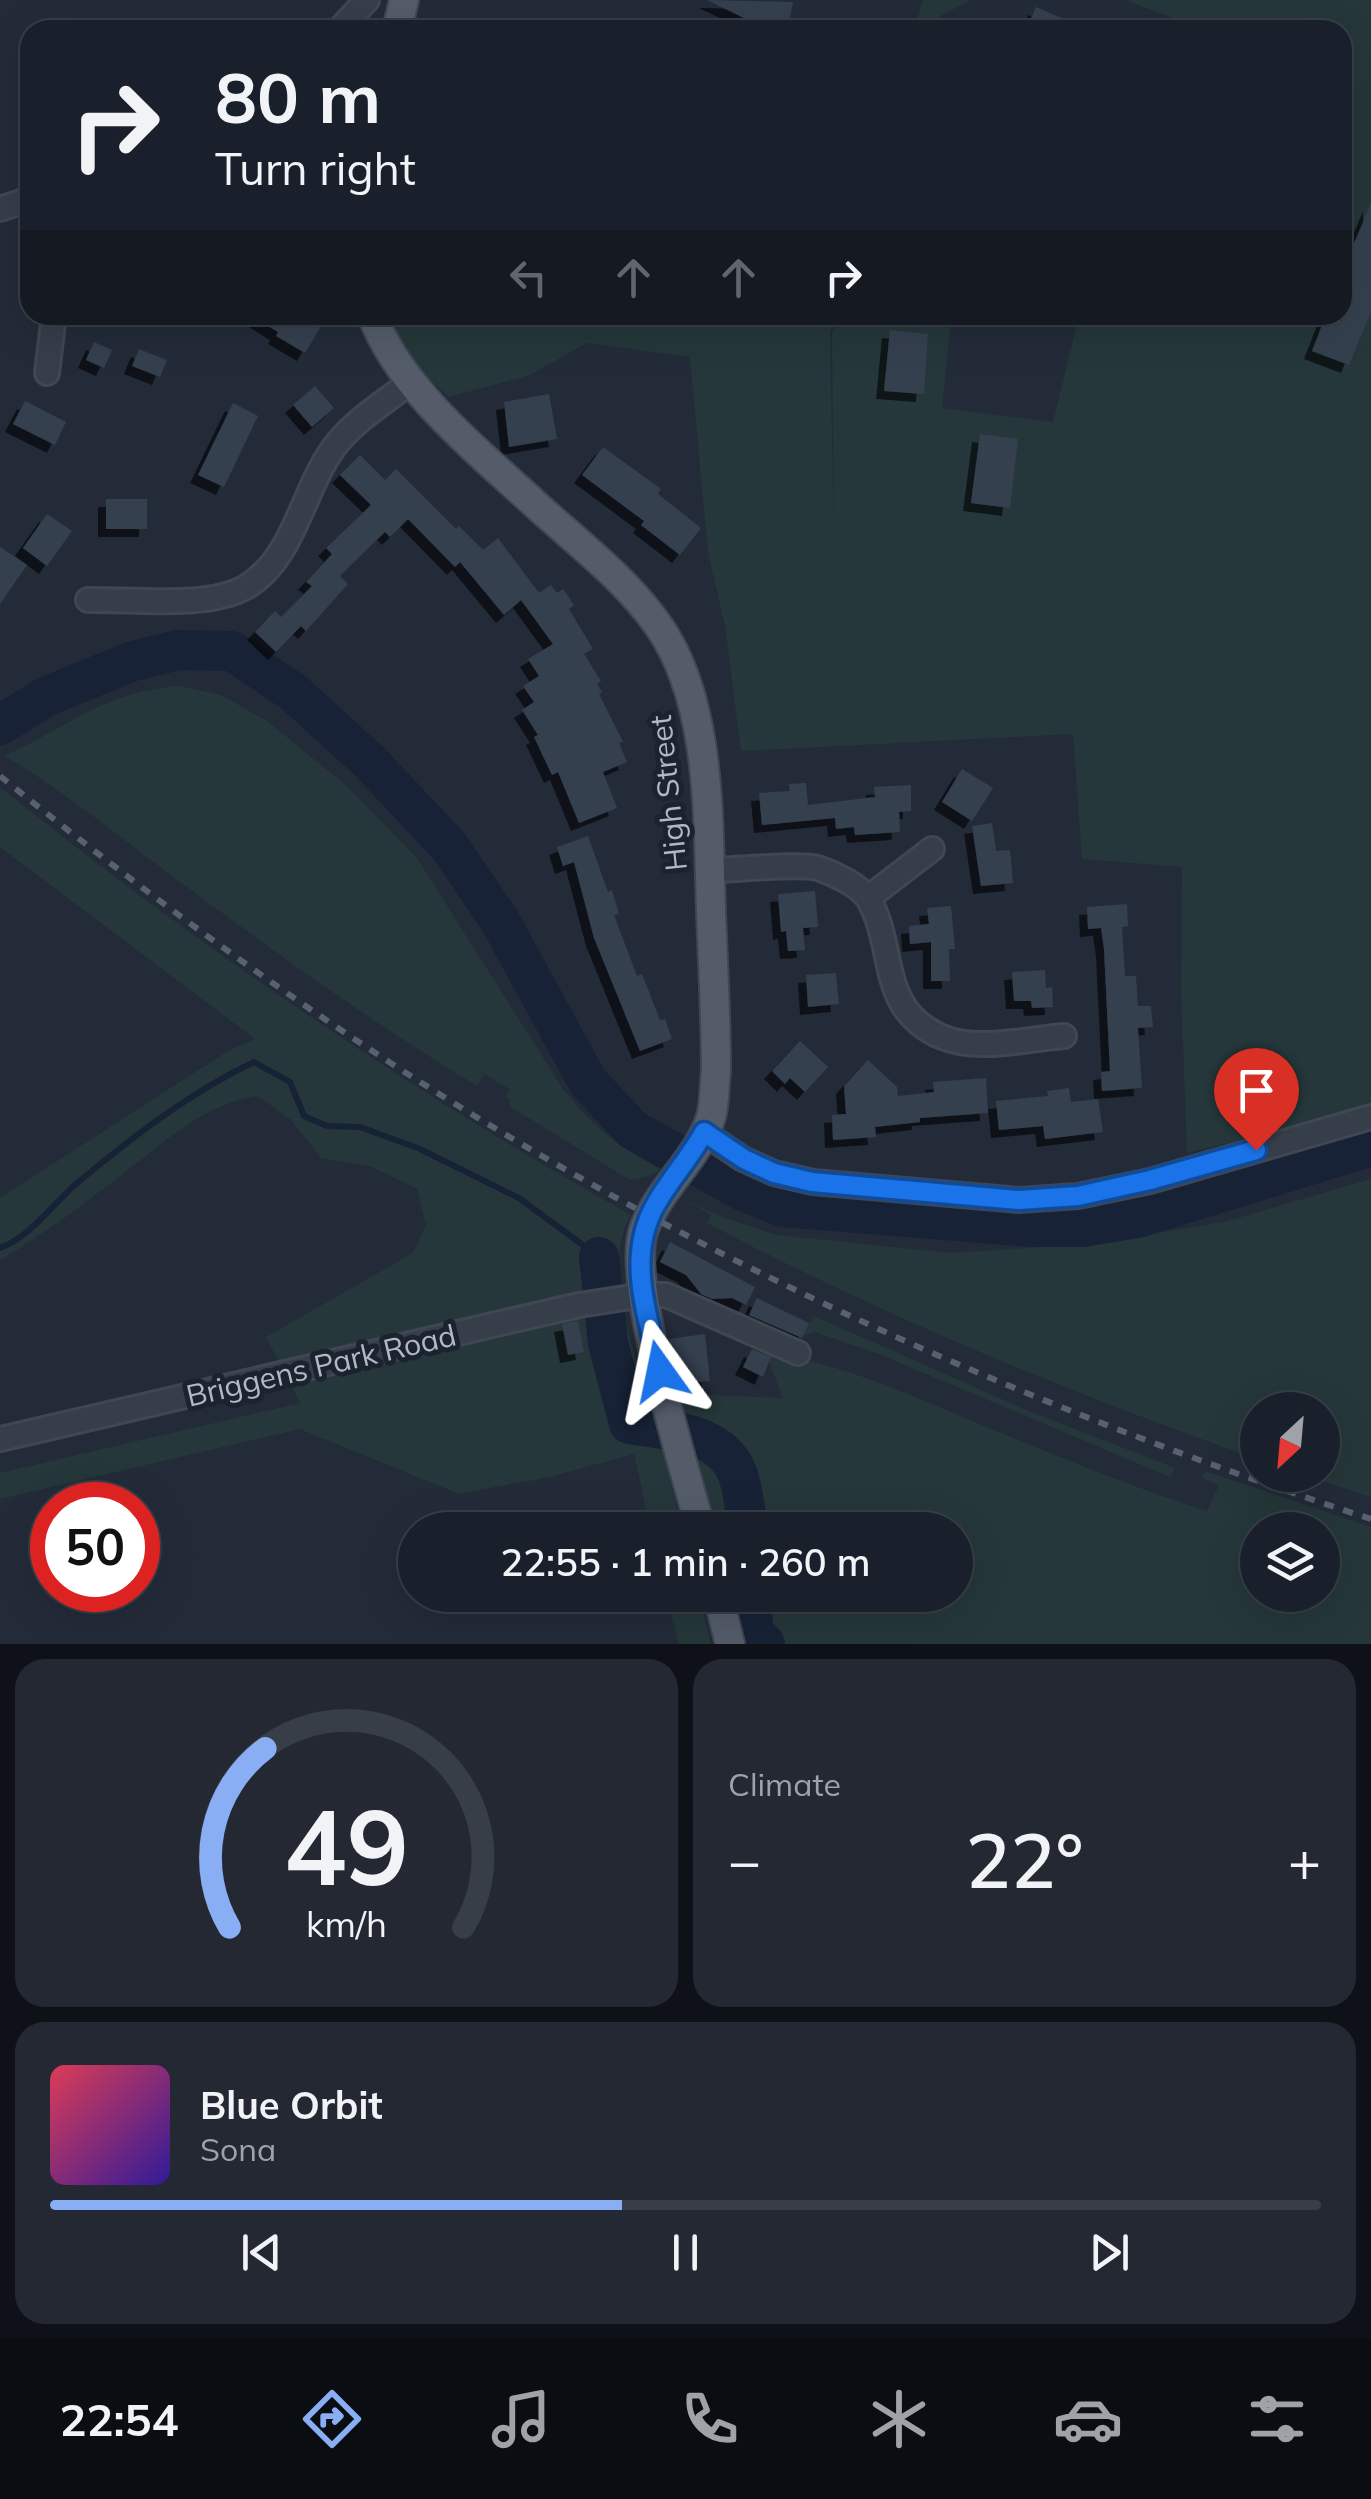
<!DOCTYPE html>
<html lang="en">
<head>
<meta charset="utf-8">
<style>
	body { margin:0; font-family:Mulish,sans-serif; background:#232833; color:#f1f3f6; height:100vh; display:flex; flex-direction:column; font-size:38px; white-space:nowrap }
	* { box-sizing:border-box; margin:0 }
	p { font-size:32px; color:#9fa3a9 }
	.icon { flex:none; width:55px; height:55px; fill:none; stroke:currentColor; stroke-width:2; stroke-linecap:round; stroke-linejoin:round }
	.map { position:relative; height:1644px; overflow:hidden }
	.drawer { display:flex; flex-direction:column; gap:15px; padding:15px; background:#0e1218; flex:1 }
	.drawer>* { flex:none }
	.hud { position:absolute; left:20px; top:20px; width:1332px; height:305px; border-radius:30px; box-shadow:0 10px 40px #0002,0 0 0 2px #383e47; background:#1a202b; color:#f1f3f6; overflow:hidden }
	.needle { width:65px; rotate:206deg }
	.tools { position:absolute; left:1240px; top:1392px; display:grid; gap:20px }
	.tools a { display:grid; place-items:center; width:100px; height:100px; border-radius:50%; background:#1a202b; box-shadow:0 10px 40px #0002,0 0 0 2px #383e47; font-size:50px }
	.speed { position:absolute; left:30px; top:1482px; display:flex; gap:20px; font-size:50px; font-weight:700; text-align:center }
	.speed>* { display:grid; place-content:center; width:130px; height:130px; border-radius:50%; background:#1a202b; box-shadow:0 10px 40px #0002,0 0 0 2px #383e47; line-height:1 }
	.speed .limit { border:15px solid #d22; background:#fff; color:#111 }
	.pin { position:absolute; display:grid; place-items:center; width:85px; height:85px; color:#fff; margin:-102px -42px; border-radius:50% 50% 50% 0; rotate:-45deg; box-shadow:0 0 10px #0007 }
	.pin .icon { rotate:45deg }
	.me { position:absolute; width:110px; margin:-55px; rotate:348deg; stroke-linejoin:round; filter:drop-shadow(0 0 8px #0008) }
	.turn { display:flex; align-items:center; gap:35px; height:210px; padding:0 30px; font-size:45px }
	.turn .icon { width:130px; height:130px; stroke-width:2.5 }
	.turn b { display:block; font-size:70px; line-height:85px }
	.lanes { display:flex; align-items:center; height:95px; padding:0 30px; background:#0003; justify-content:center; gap:50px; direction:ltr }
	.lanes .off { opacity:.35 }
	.big { font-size:75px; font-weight:600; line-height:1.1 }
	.drawer .tile { flex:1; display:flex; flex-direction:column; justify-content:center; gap:15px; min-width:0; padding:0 35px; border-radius:30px; background:#232833 }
	.drawer .dial { align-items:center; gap:0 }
	.dial svg { height:260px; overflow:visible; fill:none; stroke:#383e47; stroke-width:7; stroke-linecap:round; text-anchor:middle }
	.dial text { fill:#f1f3f6; stroke:none }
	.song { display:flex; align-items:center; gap:30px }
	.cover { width:120px; height:120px; border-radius:15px; background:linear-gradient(135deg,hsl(350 70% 55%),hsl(250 70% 35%)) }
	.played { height:10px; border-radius:5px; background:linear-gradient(90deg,#89aef3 45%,#383e47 45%) }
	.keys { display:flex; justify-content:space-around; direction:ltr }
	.heat { display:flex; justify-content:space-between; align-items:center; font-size:55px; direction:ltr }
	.drawer .tiles { flex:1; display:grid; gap:15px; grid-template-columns:1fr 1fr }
	.tile:last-child { grid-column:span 2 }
	.trip { position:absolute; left:398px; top:1512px; width:575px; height:100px; border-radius:50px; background:#1a202b; box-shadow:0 10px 40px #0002,0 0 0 2px #383e47; font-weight:600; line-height:100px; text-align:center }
	.menu { display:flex; height:160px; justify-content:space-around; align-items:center; background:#0a0d11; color:#9fa3a9 }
	.menu .icon { width:70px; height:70px }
	.menu .on { color:#89aef3 }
	.menu b { font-size:45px; color:#f1f3f6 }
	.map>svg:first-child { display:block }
	.green { fill:#25373a; fill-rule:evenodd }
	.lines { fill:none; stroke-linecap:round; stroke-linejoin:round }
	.stream { stroke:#172236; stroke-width:6 }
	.river { stroke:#172236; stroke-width:40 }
	.building { fill:#353f50; filter:url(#shadow) }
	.minor-casing { stroke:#404753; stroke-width:28 }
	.major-casing { stroke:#404753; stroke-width:32 }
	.minor { stroke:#363e4a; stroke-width:22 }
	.major { stroke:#545c6a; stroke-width:28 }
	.rail { stroke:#586170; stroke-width:6; stroke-dasharray:10 10; stroke-linecap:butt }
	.route-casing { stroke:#114b97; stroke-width:25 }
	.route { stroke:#1a73e8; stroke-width:18 }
	.labels { text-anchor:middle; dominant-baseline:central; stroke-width:10; stroke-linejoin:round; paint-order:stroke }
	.street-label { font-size:30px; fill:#b1b8c6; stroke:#1c232e }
</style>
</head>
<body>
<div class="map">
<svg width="1371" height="1644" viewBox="0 0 1371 1644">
	<defs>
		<filter id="shadow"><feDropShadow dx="-8" dy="8" stdDeviation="0" flood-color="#0009"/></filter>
	</defs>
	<rect width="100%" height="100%" fill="#232b39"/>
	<g class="green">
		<path d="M 923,0 L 971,0 L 914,30 Z"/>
		<path d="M 1126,0 L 1371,0 L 1371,1109 L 1187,1153 L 1181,990 L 1182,867 L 1082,859 L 1073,734 L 741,751 L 725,626 L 708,552 L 690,357 L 587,343 L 530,375 L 449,397 C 419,371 401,354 387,315 L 835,315 L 830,334 L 834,542 L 832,332 L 839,315 L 951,320 L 942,408 L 1053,422 L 1079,315 L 1342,315 L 1342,30 L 1203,30 Z"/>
		<path d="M 179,686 L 221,695 L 267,721 L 347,786 L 417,858 L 563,1089 C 591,1125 621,1149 661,1169 L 650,1176 L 630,1180 L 509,1106 L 511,1101 L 506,1097 L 509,1089 L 484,1074 L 477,1086 C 374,1024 276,953 179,881 C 122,839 67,793 5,756 C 69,726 106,691 179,686 Z"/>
		<path d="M 0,787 C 199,947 408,1090 631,1215 C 598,1272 640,1366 656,1425 C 666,1460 674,1495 682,1530 L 651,1530 L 634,1454 L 553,1476 L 459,1494 L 300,1429 L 0,1499 L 0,1473 L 300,1403 L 266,1337 L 413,1253 L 426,1225 L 417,1189 L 372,1167 L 321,1158 L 291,1120 L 258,1096 C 201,1105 164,1143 120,1176 C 81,1206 43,1235 0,1260 L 0,1198 L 228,1051 L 255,1039 L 0,847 Z"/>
		<path d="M 1371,1179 L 1371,1497 L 1304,1475 L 1322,1475 L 1322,1410 L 1258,1410 L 1257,1459 C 1070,1393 883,1316 707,1223 L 711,1214 L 679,1197 L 725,1218 L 777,1235 L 951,1253 L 1090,1244 L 1224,1222 Z"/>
		<path d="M 814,1316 L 1029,1411 L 1175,1468 L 1170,1477 L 879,1354 L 815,1332 L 803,1336 L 797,1333 L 803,1321 L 810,1323 Z"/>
		<path d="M 766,1354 C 839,1361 910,1395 977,1423 C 1053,1454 1129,1486 1207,1511 L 1219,1485 L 1202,1478 L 1205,1471 L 1371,1527 L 1371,1644 L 741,1644 L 727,1595 L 955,1595 L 955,1530 L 708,1530 L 669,1393 L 783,1398 ZM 1258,1530 L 1322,1530 L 1322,1595 L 1258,1595 Z"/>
		<path d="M 666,1595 L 699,1595 L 711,1644 L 679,1644 Z"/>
	</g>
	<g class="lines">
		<path class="stream" d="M 0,1248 C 30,1237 52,1205 76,1184 C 131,1138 189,1093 254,1062 L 290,1082 L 304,1116 L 327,1126 L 360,1127 L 420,1149 L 519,1198 L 599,1257"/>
		<g class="river">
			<path d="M 0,725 L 47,696 L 133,661 L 178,650 L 232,651 L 293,692 L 369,761 L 449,846 L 500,921 L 588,1082 L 633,1130 L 743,1191 L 783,1207 L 1031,1227 L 1082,1227 L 1138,1218 L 1371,1146"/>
			<path d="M 599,1257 L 608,1343 L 629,1424 C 667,1430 723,1432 738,1475 C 744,1493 745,1512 748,1530"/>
			<path d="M 752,1595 L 753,1630 L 765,1644"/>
		</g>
	</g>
	<g class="building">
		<path d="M 707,0 L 793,2 L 788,29 L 752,22 Z"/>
		<path d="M 1036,7 L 1090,30 L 1026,30 Z"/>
		<path d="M 1371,203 L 1371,312 L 1349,365 L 1312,351 L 1326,315 L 1342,321 L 1342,272 Z"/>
		<path d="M 250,315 L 297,315 L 320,328 L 305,353 L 276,336 L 278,332 Z"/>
		<path d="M 890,330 L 928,334 L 924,394 L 884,391 Z"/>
		<path d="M 94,342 L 112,350 L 104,368 L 86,360 Z"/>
		<path d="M 139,349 L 167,360 L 160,377 L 132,366 Z"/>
		<path d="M 315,386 L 334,408 L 312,427 L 293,405 Z"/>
		<path d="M 549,394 L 557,439 L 509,447 L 504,402 Z"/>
		<path d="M 25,401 L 66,422 L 55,445 L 13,424 Z"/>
		<path d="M 233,403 L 258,416 L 224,487 L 198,475 Z"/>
		<path d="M 980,434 L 1018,439 L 1010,508 L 971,503 Z"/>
		<path d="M 603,447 L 661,489 L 658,494 L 701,528 L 680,555 L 641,525 L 644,521 L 582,475 Z"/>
		<path d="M 360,455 L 385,480 L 396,469 L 456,529 L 459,526 L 483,550 L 498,538 L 539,593 L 551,585 L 557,593 L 563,589 L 574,605 L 569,609 L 593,649 L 584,654 L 601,681 L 597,684 L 602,692 L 599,694 L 623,742 L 619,743 L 627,762 L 603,772 L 617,808 L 579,823 L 558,772 L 552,775 L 534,737 L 538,735 L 522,710 L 534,702 L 523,686 L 539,676 L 528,659 L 553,644 L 521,600 L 504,615 L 460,562 L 455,567 L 408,519 L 390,537 L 385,532 L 340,576 L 348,584 L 306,631 L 301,626 L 276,652 L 255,632 L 275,611 L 281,617 L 312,586 L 306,582 L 332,554 L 326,548 L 371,505 L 340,475 Z"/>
		<rect x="106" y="499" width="41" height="30"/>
		<path d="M 47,514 L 72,531 L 47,566 L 23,548 Z"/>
		<path d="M 0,547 L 27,565 L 0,604 Z"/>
		<path d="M 962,769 L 993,788 L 972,821 L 942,802 Z"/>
		<path d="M 806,783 L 808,805 L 875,797 L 874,787 L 911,785 L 911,811 L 899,812 L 900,832 L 855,835 L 854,827 L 836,829 L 835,818 L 762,825 L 759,793 L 790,791 L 789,784 Z"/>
		<path d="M 992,823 L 996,851 L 1010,850 L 1013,883 L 981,886 L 972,826 Z"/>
		<path d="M 588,836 L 608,892 L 612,890 L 619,914 L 614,915 L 637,976 L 642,974 L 660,1020 L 665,1019 L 672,1039 L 640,1051 L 594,938 L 574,862 L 563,866 L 557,847 Z"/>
		<path d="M 815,891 L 818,927 L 803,928 L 805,950 L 788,951 L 786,931 L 781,932 L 778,894 Z"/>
		<path d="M 1127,904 L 1128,926 L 1122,927 L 1125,976 L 1136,976 L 1138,1006 L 1151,1006 L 1153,1027 L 1138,1028 L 1142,1088 L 1102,1091 L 1101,1072 L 1110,1071 L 1104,949 L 1101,928 L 1088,929 L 1087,907 Z"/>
		<path d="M 951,906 L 955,949 L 949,949 L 950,981 L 931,981 L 931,942 L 910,944 L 909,926 L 929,924 L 927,908 Z"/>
		<path d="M 1045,970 L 1046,988 L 1052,987 L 1053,1007 L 1032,1008 L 1031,1001 L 1014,1001 L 1012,972 Z"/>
		<path d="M 836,973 L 839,1004 L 808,1007 L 806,975 Z"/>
		<path d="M 800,1041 L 828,1067 L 805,1092 L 790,1078 L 785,1084 L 772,1071 Z"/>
		<path d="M 868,1060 L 897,1087 L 898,1096 L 934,1092 L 933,1082 L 986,1078 L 988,1113 L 920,1118 L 920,1122 L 875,1127 L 876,1137 L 833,1140 L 832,1115 L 846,1114 L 844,1086 Z"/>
		<path d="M 1069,1088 L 1071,1102 L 1098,1099 L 1103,1132 L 1045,1139 L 1043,1126 L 999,1130 L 996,1101 L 1048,1096 L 1047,1091 Z"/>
		<path d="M 670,1242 L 755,1287 L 746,1305 L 732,1298 L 712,1299 L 701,1294 L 686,1275 L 660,1262 Z"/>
		<path d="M 757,1298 L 809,1323 L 802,1338 L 749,1315 Z"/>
		<path d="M 578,1321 L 584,1352 L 568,1355 L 562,1324 Z"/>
		<path d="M 705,1334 L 710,1381 L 689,1383 L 687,1366 L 675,1368 L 669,1339 Z"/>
		<path d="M 752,1349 L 771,1357 L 763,1377 L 743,1367 Z"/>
	</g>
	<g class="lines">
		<defs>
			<g id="minor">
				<path d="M 339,30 L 367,0"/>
				<path d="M 0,209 L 30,199"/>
				<path d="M 47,373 L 54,315"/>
				<path d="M 88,600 C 132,599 208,609 246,587 C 297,557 303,483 339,441 C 358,418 387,401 410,382"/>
				<path d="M 710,870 C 734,870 798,863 818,868 C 833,873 861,886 869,900 C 897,950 877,1009 942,1037 C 977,1052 1027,1039 1064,1036"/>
				<path d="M 868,898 L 932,849"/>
				<path d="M 704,1133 L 743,1159 L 774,1173 L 813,1182 L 1019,1200 L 1078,1196 L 1150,1181 L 1371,1117"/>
				<path d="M 0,1439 L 579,1305 L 644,1295 L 666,1295 L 798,1353"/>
			</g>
			<g id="major">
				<path d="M 397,30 L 404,0"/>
				<path d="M 372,315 C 400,389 476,450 534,503 C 575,541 625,578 658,625 C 712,701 708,821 711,912 C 713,965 716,1018 716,1071 C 714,1085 715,1103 711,1117 C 698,1159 659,1188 644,1229 C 625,1281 685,1469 701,1530"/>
				<path d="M 718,1595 L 730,1644"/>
			</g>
		</defs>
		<use href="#minor" class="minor-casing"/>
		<use href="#major" class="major-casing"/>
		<use href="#minor" class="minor"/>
		<use href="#major" class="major"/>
		<path class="rail" d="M 0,776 C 172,915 350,1045 542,1156 C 803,1307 1084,1426 1371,1519"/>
	</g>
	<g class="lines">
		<defs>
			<path id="route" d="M 660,1371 C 648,1315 625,1257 656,1204 C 670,1179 690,1158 704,1132 L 744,1159 L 774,1173 L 812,1182 L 1019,1200 L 1078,1196 L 1150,1180 L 1256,1150"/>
		</defs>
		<use href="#route" class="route-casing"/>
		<use href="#route" class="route"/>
	</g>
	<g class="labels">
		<g class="street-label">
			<text transform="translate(668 793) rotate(-96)">High Street</text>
			<text transform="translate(321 1365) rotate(-13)">Briggens Park Road</text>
		</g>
	</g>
</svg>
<div class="tools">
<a><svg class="needle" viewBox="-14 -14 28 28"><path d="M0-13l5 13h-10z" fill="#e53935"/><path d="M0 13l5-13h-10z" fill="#9fa3a9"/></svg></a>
<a><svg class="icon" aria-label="layers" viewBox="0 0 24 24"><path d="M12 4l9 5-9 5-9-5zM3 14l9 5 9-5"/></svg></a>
</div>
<div class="speed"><div class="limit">50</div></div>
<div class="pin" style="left:1256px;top:1150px;background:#d93025"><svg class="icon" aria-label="arrive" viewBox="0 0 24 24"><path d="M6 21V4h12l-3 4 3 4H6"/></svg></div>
<svg class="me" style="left:660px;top:1371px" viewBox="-20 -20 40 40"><path d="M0-17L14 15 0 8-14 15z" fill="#1a73e8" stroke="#fff" stroke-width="4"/></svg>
<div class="trip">22:55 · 1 min · 260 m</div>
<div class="hud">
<div class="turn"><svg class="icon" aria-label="right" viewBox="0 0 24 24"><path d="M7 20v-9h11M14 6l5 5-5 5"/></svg><div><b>80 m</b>Turn right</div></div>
<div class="lanes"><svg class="icon off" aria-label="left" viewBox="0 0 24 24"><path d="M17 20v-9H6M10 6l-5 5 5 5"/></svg><svg class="icon off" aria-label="ahead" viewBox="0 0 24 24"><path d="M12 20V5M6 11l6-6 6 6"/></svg><svg class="icon off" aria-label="ahead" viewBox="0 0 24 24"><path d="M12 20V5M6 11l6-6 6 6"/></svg><svg class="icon" aria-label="right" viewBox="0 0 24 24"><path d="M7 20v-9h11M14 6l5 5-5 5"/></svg></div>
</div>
</div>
<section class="drawer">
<div class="tiles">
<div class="tile dial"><svg viewBox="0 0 100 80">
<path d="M14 69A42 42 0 1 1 86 69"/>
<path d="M14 69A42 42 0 0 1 25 14" stroke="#89aef3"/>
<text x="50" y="56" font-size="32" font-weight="700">49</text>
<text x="50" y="72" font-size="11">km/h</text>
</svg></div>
<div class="tile"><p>Climate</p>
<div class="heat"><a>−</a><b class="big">22°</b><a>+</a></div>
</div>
<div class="tile">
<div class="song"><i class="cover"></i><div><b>Blue Orbit</b><p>Sona</p></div></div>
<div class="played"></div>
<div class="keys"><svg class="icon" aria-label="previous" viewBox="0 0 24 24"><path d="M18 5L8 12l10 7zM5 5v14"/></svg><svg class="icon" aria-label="pause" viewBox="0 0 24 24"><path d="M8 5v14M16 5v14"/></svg><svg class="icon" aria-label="next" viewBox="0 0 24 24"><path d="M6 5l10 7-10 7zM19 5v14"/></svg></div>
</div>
</div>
</section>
<nav class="menu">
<b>22:54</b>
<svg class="icon on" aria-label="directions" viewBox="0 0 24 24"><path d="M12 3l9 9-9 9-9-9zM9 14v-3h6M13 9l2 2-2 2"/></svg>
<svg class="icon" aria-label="music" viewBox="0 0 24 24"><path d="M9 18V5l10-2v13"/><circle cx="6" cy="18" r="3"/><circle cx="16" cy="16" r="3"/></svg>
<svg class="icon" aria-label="phone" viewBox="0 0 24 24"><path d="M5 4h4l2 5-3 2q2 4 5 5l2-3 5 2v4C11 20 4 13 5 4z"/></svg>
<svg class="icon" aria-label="climate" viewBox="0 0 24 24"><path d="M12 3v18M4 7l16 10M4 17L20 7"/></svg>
<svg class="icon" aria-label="car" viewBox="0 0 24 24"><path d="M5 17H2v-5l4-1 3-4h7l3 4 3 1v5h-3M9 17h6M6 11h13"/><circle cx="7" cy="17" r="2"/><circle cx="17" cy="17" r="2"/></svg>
<svg class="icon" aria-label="filters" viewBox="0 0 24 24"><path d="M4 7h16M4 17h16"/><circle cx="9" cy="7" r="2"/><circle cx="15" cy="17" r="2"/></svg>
</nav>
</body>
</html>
